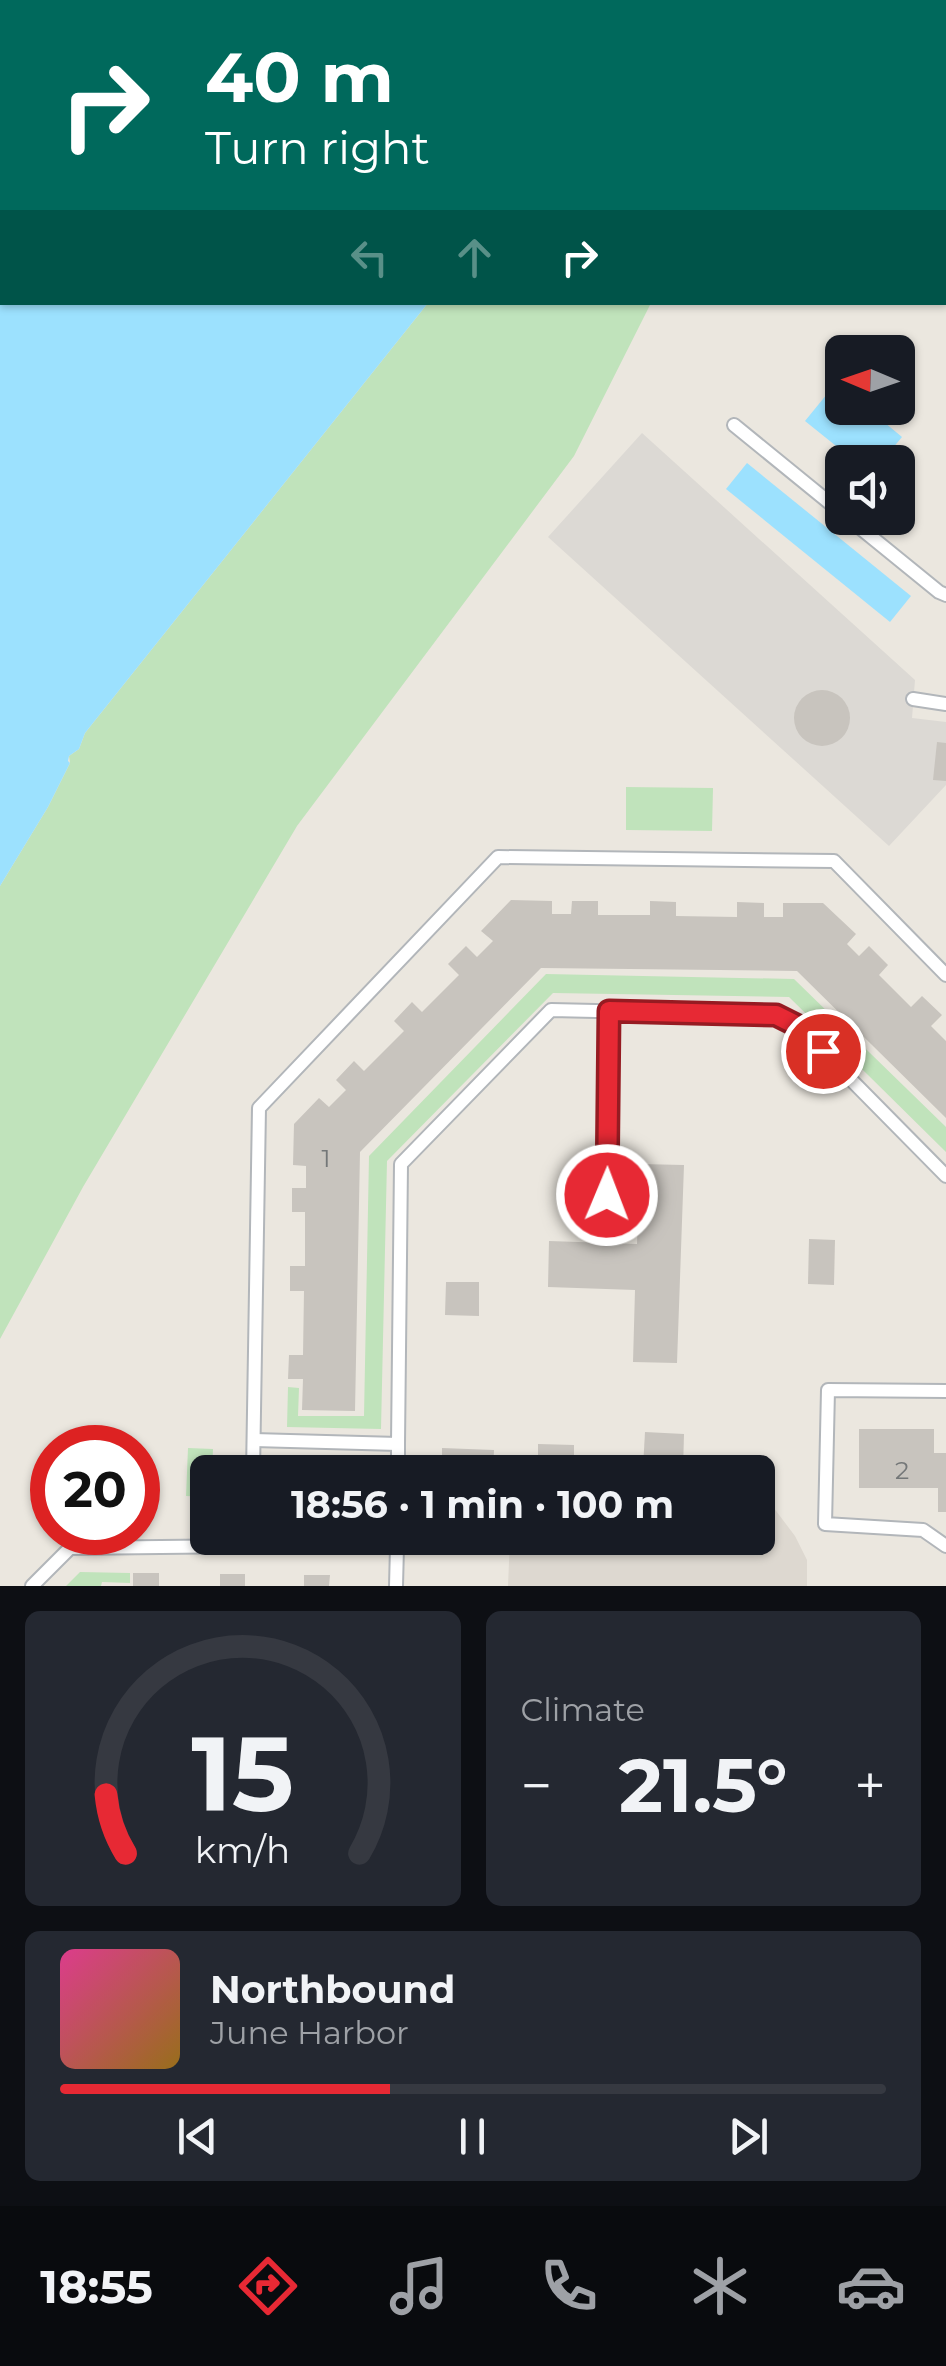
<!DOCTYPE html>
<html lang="en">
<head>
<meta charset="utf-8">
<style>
	body { margin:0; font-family:Montserrat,sans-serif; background:#242831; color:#f1f3f6; height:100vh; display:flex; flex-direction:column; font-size:38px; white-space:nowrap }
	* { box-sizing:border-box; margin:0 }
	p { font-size:32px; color:#9ea1a6 }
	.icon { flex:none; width:55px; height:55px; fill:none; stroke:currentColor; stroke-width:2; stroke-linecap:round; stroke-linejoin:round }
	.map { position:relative; height:1586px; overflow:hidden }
	.sheet { display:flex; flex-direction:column; gap:25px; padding:25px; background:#0d0f14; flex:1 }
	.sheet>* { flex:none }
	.guide { position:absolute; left:0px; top:0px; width:948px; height:305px; box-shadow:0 2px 8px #0004; background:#00695c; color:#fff; overflow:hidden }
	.needle { width:65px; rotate:272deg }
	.tools { position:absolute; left:825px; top:335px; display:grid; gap:20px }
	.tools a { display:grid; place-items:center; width:90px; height:90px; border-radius:15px; background:#171b24; box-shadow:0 2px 8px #0004; font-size:50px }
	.speed { position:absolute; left:30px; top:1425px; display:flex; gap:20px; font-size:50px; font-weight:700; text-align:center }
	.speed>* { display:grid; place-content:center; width:130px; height:130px; border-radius:50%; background:#171b24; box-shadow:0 2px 8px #0004; line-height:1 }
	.speed .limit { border:15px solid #d22; background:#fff; color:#111 }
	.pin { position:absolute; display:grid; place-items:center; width:85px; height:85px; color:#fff; margin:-42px; border:5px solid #fff; border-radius:50%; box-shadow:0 2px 10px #0007 }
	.me { position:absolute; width:110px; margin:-55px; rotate:1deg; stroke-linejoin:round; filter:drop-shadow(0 0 8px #0008) }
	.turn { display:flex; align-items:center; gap:35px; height:210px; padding:0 40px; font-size:45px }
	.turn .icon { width:130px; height:130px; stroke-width:2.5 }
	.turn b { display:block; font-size:70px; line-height:85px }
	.lanes { display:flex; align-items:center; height:95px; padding:0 40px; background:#0003; justify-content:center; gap:50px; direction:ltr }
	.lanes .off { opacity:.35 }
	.big { font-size:75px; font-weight:700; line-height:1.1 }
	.sheet .card { flex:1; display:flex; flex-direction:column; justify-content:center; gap:15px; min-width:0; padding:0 35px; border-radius:15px; background:#242831 }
	.sheet .dial { align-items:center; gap:0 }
	.dial svg { height:260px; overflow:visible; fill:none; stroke:#363941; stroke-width:7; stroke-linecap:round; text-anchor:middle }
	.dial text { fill:#f1f3f6; stroke:none }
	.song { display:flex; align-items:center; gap:30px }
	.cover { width:120px; height:120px; border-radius:15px; background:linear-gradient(135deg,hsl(330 70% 55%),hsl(40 70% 35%)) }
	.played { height:10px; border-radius:5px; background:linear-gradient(90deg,#e72934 40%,#363941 40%) }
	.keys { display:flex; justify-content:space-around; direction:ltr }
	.heat { display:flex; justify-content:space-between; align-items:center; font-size:55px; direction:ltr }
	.sheet .tiles { flex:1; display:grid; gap:25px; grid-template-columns:1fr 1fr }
	.card:last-child { grid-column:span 2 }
	.trip { position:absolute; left:190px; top:1455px; width:585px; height:100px; border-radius:15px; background:#171b24; box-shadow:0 2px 8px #0004; font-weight:700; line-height:100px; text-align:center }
	.dock { display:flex; height:160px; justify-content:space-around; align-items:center; background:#090b0e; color:#9ea1a6 }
	.dock .icon { width:70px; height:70px }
	.dock .active { color:#e72934 }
	.dock b { font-size:45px; color:#f1f3f6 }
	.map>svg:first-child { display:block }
	.industrial { fill:#dcd9d4 }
	.education { fill:#ddd8d0 }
	.green { fill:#c0e3bb }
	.water { fill:#9ce1fe }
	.building { fill:#c8c4be }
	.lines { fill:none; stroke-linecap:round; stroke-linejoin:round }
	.service-casing { stroke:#b2b6ba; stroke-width:16 }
	.service { stroke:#fff; stroke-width:12 }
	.route-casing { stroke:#961b22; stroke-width:25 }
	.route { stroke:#e72934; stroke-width:18 }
	.labels { text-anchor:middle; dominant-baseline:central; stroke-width:8; stroke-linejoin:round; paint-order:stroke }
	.number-label { font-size:25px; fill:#747778 }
</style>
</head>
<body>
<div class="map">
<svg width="946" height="1586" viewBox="0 0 946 1586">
	<rect width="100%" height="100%" fill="#ebe7df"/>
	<path class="industrial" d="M 642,433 L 915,680 L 912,718 L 946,722 L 946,785 L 889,846 L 548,537 Z"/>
	<path class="education" d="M 758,1487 L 795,1536 L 807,1560 L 807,1586 L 508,1586 L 510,1538 L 758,1538 Z"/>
	<g class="green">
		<path d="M 428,303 L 651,303 L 574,456 L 297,826 L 83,1187 L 0,1339 L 0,886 L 48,807 L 70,763 L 69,756 L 79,749 L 85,733 Z"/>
		<path d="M 626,787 L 713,788 L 712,831 L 626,830 Z"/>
		<path d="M 546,974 L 794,979 L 946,1127 L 946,1152 L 789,997 L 553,993 L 387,1161 L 381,1429 L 287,1427 L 288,1387 L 299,1388 L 298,1416 L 364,1416 L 369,1156 Z"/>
		<path d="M 188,1448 L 213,1449 L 212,1472 L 208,1472 L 207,1497 L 186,1496 Z"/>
		<path d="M 80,1572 L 130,1573 L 130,1583 L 102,1582 L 101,1586 L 66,1586 Z"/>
	</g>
	<g class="water">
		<path d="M 0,0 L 670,0 L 668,2 L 2,2 L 2,302 L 428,303 L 85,733 L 79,749 L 69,756 L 68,761 L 70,763 L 48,807 L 0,886 Z"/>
		<path d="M 836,383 L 842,388 L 842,408 L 867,408 L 902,437 L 881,462 L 856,462 L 805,421 Z"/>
		<path d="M 747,463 L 911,596 L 890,622 L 726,489 Z"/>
	</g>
	<g class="building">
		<circle cx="822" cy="718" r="28"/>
		<path d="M 937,742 L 946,743 L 946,781 L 933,780 Z"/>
		<path d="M 511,900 L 552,901 L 552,914 L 571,914 L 572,901 L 598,901 L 598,915 L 650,915 L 650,901 L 676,902 L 676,916 L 737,917 L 737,902 L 764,903 L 764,917 L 783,917 L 783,903 L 823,903 L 856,934 L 847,944 L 859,956 L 869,946 L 888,965 L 879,975 L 911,1007 L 922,996 L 942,1015 L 931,1026 L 946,1041 L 946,1118 L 797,971 L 541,968 L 360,1152 L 355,1411 L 302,1410 L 303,1379 L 288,1379 L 289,1355 L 303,1355 L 304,1291 L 290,1291 L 290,1266 L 305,1266 L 305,1212 L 292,1212 L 292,1188 L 306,1188 L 306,1166 L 293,1165 L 294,1124 L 319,1098 L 329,1107 L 346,1090 L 336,1080 L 354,1061 L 364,1071 L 404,1031 L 394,1021 L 412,1002 L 422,1012 L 459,975 L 448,964 L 466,946 L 477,957 L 493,941 L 481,931 Z"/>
		<path d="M 640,1164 L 684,1165 L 677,1363 L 633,1362 L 635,1290 L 548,1287 L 549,1241 L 637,1244 Z"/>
		<path d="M 809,1239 L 835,1240 L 834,1285 L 808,1284 Z"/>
		<path d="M 446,1282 L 479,1282 L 479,1316 L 445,1315 Z"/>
		<path d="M 859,1429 L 934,1429 L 934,1453 L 946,1453 L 946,1512 L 938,1512 L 938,1488 L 859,1488 Z"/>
		<path d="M 645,1432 L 684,1434 L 683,1470 L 643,1468 Z"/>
		<path d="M 538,1444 L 574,1445 L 574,1468 L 538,1467 Z"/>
		<path d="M 442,1448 L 494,1450 L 493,1472 L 442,1472 Z"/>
		<rect x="133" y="1573" width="26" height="13"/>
		<rect x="220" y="1574" width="25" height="12"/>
		<path d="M 304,1575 L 330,1575 L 329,1586 L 304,1586 Z"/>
	</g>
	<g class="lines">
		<defs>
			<g id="service">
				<path d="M 734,425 L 842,513"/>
				<path d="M 848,518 L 939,592 L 946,595"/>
				<path d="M 913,699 L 946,704"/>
				<path d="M 607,1195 L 609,1011"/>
				<path d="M 946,1391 L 828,1390 L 825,1524 L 923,1530 L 946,1546"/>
				<path d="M 254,1440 L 398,1444 L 401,1164 L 551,1010 L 775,1015 L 798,1026 L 946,1176"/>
				<path d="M 253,1472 L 259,1108 L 498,857 L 834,861 L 946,975"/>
				<path d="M 398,1472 L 398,1444"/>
				<path d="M 251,1546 L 397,1547 L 396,1586"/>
				<path d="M 32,1586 L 70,1548 L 251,1546 L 252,1538"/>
			</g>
		</defs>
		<use href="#service" class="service-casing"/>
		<use href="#service" class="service"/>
	</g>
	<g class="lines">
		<defs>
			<path id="route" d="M 607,1195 L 609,1011 L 776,1015 L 798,1026 L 823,1051"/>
		</defs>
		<use href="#route" class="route-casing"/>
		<use href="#route" class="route"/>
	</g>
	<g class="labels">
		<g class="number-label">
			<text x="326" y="1158">1</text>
			<text x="902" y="1470">2</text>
		</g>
	</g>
</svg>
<div class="tools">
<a><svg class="needle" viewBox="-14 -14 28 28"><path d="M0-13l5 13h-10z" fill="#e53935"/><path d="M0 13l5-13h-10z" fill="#9ea1a6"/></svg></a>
<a><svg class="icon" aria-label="sound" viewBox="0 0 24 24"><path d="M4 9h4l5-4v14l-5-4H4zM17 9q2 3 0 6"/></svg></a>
</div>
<div class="speed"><div class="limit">20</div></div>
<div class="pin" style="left:823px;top:1051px;background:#d93025"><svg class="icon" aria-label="arrive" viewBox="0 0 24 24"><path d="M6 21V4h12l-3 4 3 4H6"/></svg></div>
<svg class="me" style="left:607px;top:1195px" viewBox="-20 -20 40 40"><circle r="17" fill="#e72934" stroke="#fff" stroke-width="3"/><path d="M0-11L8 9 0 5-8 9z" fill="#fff"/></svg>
<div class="trip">18:56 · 1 min · 100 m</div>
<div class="guide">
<div class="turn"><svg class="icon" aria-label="right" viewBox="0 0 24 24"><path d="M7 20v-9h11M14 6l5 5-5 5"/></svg><div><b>40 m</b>Turn right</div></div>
<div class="lanes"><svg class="icon off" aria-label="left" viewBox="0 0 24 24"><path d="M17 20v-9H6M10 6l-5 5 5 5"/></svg><svg class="icon off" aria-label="ahead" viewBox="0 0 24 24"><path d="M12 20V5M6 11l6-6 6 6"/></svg><svg class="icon" aria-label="right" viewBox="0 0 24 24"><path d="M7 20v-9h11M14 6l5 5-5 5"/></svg></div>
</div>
</div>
<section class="sheet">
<div class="tiles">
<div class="card dial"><svg viewBox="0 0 100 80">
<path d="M14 69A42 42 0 1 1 86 69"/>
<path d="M14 69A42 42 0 0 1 8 51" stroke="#e72934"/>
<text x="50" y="56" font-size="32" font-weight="700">15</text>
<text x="50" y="72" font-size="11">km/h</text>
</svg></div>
<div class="card"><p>Climate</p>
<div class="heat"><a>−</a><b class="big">21.5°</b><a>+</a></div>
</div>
<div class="card">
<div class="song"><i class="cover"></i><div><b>Northbound</b><p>June Harbor</p></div></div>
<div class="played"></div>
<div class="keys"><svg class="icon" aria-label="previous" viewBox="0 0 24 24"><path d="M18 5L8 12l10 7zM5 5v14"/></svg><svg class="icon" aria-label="pause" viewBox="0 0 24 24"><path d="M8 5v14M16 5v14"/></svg><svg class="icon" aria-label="next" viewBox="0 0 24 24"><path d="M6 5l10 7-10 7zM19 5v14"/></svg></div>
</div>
</div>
</section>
<nav class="dock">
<b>18:55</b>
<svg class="icon active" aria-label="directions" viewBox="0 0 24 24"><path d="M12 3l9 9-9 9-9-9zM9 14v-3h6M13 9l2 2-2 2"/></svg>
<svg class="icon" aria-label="music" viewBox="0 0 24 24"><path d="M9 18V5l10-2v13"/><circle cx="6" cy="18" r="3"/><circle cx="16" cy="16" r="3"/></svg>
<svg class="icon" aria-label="phone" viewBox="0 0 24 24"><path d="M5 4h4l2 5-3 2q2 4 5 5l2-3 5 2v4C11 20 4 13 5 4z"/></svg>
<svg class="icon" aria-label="climate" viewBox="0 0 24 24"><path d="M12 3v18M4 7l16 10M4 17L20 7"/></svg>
<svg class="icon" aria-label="car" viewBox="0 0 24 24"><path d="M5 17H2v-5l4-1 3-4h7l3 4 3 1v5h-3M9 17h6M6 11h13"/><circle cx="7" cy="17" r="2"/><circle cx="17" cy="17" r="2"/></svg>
</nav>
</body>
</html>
